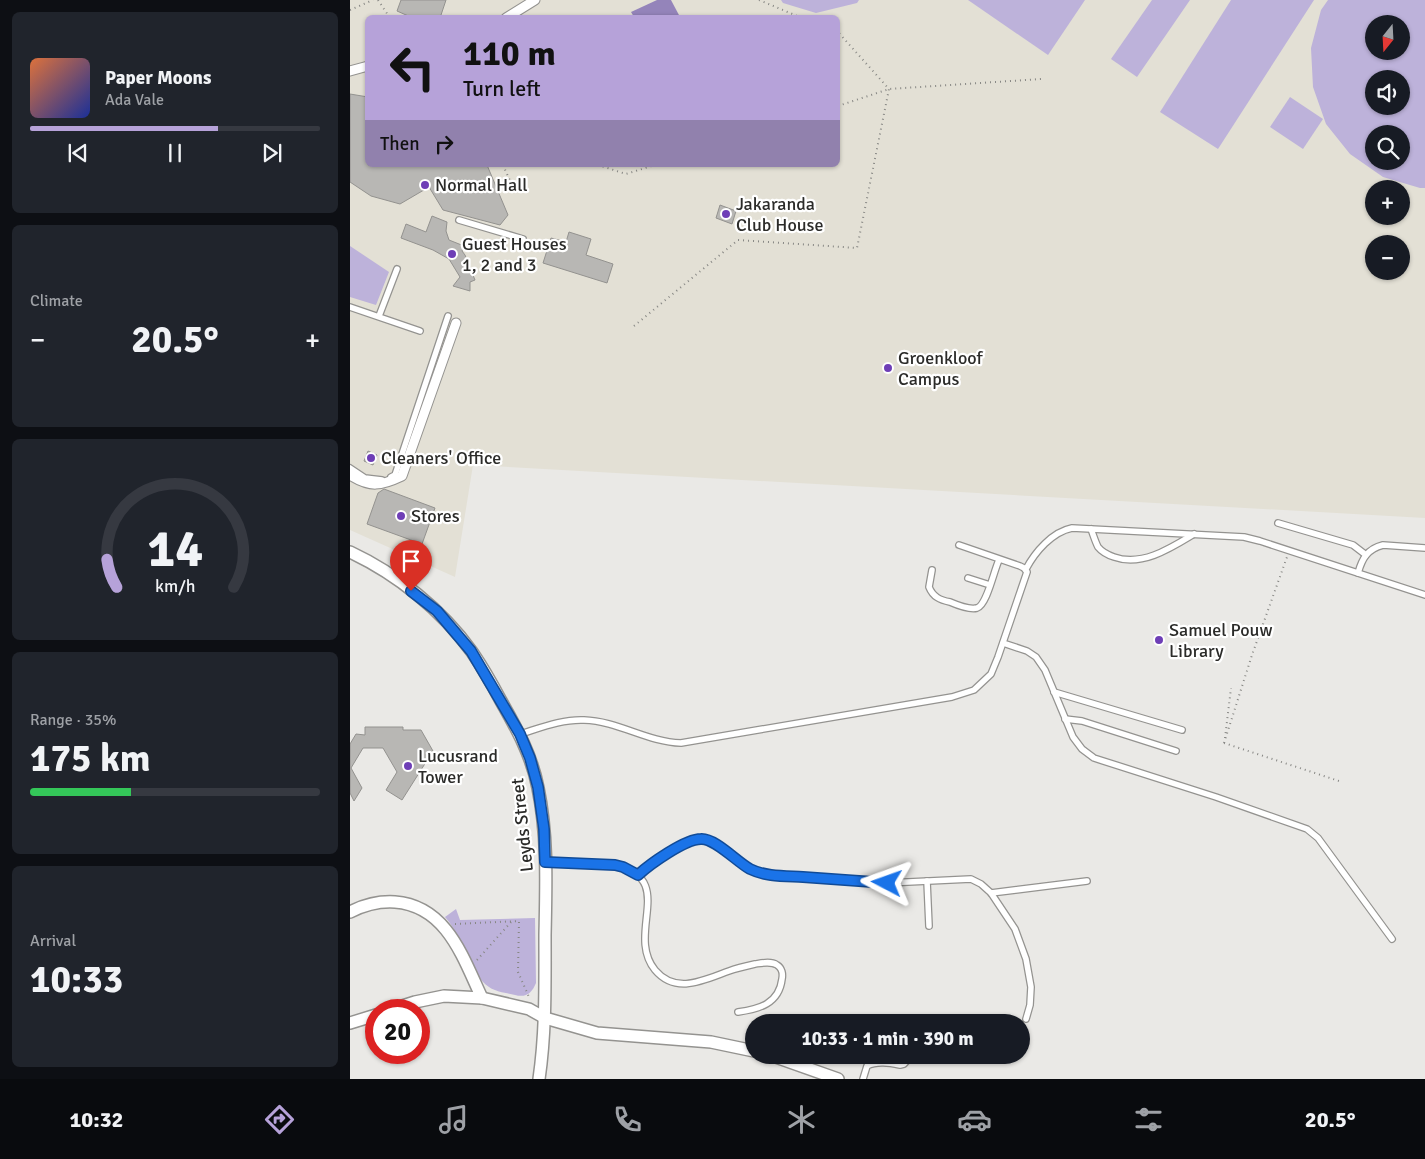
<!DOCTYPE html>
<html lang="en">
<head>
<meta charset="utf-8">
<style>
	body { margin:0; font-family:Signika,sans-serif; background:#20242c; color:#f1f3f6; height:100vh; display:flex; flex-direction:column; font-size:19px; white-space:nowrap }
	* { box-sizing:border-box; margin:0 }
	p { font-size:16px; color:#9ea1a6 }
	.icon { flex:none; width:28px; height:28px; fill:none; stroke:currentColor; stroke-width:2; stroke-linecap:round; stroke-linejoin:round }
	.map { position:relative; flex:1; overflow:hidden }
	.sheet { display:flex; flex-direction:column; gap:12px; padding:12px; background:#0d0f14; width:350px }
	.sheet>* { flex:none }
	.guide { position:absolute; left:15px; top:15px; width:475px; height:152px; border-radius:8px; box-shadow:0 1px 4px #0004; background:#b6a2d9; color:#111; overflow:hidden }
	.needle { width:32px; rotate:198deg }
	.fabs { position:absolute; left:1015px; top:15px; display:grid; gap:10px }
	.fabs a { display:grid; place-items:center; width:45px; height:45px; border-radius:50%; background:#171b24; box-shadow:0 1px 4px #0004; font-size:25px }
	.speed { position:absolute; left:15px; top:999px; display:flex; gap:10px; font-size:25px; font-weight:700; text-align:center }
	.speed>* { display:grid; place-content:center; width:65px; height:65px; border-radius:50%; background:#171b24; box-shadow:0 1px 4px #0004; line-height:1 }
	.speed .limit { border:8px solid #d22; background:#fff; color:#111 }
	.pin { position:absolute; display:grid; place-items:center; width:42px; height:42px; color:#fff; margin:-51px -21px; border-radius:50% 50% 50% 0; rotate:-45deg; box-shadow:0 0 5px #0007 }
	.pin .icon { rotate:45deg }
	.me { position:absolute; width:55px; margin:-28px; rotate:274deg; stroke-linejoin:round; filter:drop-shadow(0 0 4px #0008) }
	.turn { display:flex; align-items:center; gap:18px; height:105px; padding:0 15px; font-size:22px }
	.turn .icon { width:65px; height:65px; stroke-width:2.5 }
	.turn b { display:block; font-size:35px; line-height:42px }
	.then { display:flex; align-items:center; height:48px; padding:0 15px; background:#0003; gap:10px; font-size:19px }
	.big { font-size:38px; font-weight:800; line-height:1.1 }
	.sheet .card { flex:1; display:flex; flex-direction:column; justify-content:center; gap:8px; min-width:0; padding:0 18px; border-radius:8px; background:#20242c }
	.sheet .dial { align-items:center; gap:0 }
	.dial svg { height:130px; overflow:visible; fill:none; stroke:#363941; stroke-width:7; stroke-linecap:round; text-anchor:middle }
	.dial text { fill:#f1f3f6; stroke:none }
	.song { display:flex; align-items:center; gap:15px }
	.cover { width:60px; height:60px; border-radius:8px; background:linear-gradient(135deg,hsl(20 70% 55%),hsl(230 70% 35%)) }
	.played { height:5px; border-radius:2px; background:linear-gradient(90deg,#b6a2d9 65%,#363941 65%) }
	.keys { display:flex; justify-content:space-around; direction:ltr }
	.heat { display:flex; justify-content:space-between; align-items:center; font-size:28px; direction:ltr }
	.charge { height:8px; border-radius:4px; background:linear-gradient(90deg,#34c759 35%,#363941 0) }
	.trip { position:absolute; left:395px; top:1014px; width:285px; height:50px; border-radius:25px; background:#171b24; box-shadow:0 1px 4px #0004; font-weight:800; line-height:50px; text-align:center }
	.tabs { display:flex; height:80px; justify-content:space-around; align-items:center; background:#090b0e; color:#9ea1a6 }
	.tabs .icon { width:35px; height:35px }
	.tabs .on { color:#b6a2d9 }
	.tabs b { font-size:22px; color:#f1f3f6 }
	main { display:flex; flex:1; min-height:0 }
	.map>svg:first-child { display:block }
	.built { fill:#e3e0d5; fill-rule:evenodd }
	.green { fill:#bdb2da; fill-rule:evenodd }
	.water { fill:#9484ba }
	.building { fill:#b8b7b4; stroke:#93928f }
	.lines { fill:none; stroke-linecap:round; stroke-linejoin:round }
	.service-casing { stroke:#949390; stroke-width:8 }
	.pedestrian-casing { stroke:#949390; stroke-width:11 }
	.minor-casing { stroke:#949390; stroke-width:14 }
	.path { stroke:#878784; stroke-width:2; stroke-dasharray:1 4; stroke-linecap:butt }
	.service { stroke:#fff; stroke-width:5.5 }
	.pedestrian { stroke:#fff; stroke-width:9 }
	.minor { stroke:#fff; stroke-width:11 }
	.route-casing { stroke:#114b97; stroke-width:12 }
	.route { stroke:#1a73e8; stroke-width:9 }
	.poi-dot { fill:#6e3eb6; stroke:#fff; stroke-width:2 }
	.labels { text-anchor:middle; dominant-baseline:central; stroke-width:4.5; stroke-linejoin:round; paint-order:stroke }
	.poi-label { font-size:18px; fill:#2b2b29; stroke:#fff; text-anchor:start }
	.street-label { font-size:18px; fill:#2b2b29; stroke:#fff }
</style>
</head>
<body>
<main>
<section class="sheet">
<div class="card">
<div class="song"><i class="cover"></i><div><b>Paper Moons</b><p>Ada Vale</p></div></div>
<div class="played"></div>
<div class="keys"><svg class="icon" aria-label="previous" viewBox="0 0 24 24"><path d="M18 5L8 12l10 7zM5 5v14"/></svg><svg class="icon" aria-label="pause" viewBox="0 0 24 24"><path d="M8 5v14M16 5v14"/></svg><svg class="icon" aria-label="next" viewBox="0 0 24 24"><path d="M6 5l10 7-10 7zM19 5v14"/></svg></div>
</div>
<div class="card"><p>Climate</p>
<div class="heat"><a>−</a><b class="big">20.5°</b><a>+</a></div>
</div>
<div class="card dial"><svg viewBox="0 0 100 80">
<path d="M14 69A42 42 0 1 1 86 69"/>
<path d="M14 69A42 42 0 0 1 8 52" stroke="#b6a2d9"/>
<text x="50" y="56" font-size="32" font-weight="700">14</text>
<text x="50" y="72" font-size="11">km/h</text>
</svg></div>
<div class="card"><p>Range · 35%</p><b class="big">175 km</b><div class="charge"></div></div>
<div class="card"><p>Arrival</p><b class="big">10:33</b></div>
</section>
<div class="map">
<svg width="1075" height="1079" viewBox="0 0 1075 1079">
	<rect width="100%" height="100%" fill="#eae9e6"/>
	<path class="built" d="M 0,0 L 1075,0 L 1075,518 L 123,465 L 105,577 L 0,530 ZM 18,18 L 488,18 L 488,165 L 18,165 ZM 1024,24 L 1051,24 L 1051,51 L 1024,51 ZM 1024,79 L 1051,79 L 1051,106 L 1024,106 ZM 1024,134 L 1051,134 L 1051,161 L 1024,161 ZM 1024,189 L 1051,189 L 1051,216 L 1024,216 ZM 1024,244 L 1051,244 L 1051,271 L 1024,271 Z"/>
	<g class="green">
		<path d="M 431,0 L 509,0 L 507,3 L 466,13 L 433,3 Z"/>
		<path d="M 618,0 L 735,0 L 698,55 Z"/>
		<path d="M 802,0 L 840,0 L 787,77 L 761,59 Z"/>
		<path d="M 881,0 L 964,0 L 868,149 L 810,112 Z"/>
		<path d="M 978,0 L 1075,0 L 1075,188 L 1070,188 L 1033,177 L 1000,154 L 976,124 L 963,87 L 961,48 L 971,10 ZM 1024,24 L 1051,24 L 1051,51 L 1024,51 ZM 1024,79 L 1051,79 L 1051,106 L 1024,106 ZM 1024,134 L 1051,134 L 1051,161 L 1024,161 Z"/>
		<path d="M 940,97 L 973,119 L 953,149 L 920,127 Z"/>
		<path d="M 0,246 L 39,272 L 26,305 L 0,297 Z"/>
		<path d="M 106,909 L 110,920 L 185,918 L 186,983 C 182,993 176,998 165,995 C 157,993 146,992 139,987 C 121,976 112,935 95,917 Z"/>
	</g>
	<path class="water" d="M 307,0 L 321,0 L 330,17 L 284,17 L 281,12 Z"/>
	<g class="building">
		<path d="M 51,0 L 96,0 L 90,18 L 63,18 L 47,11 Z"/>
		<path d="M 0,94 L 18,97 L 18,165 L 137,165 L 158,215 L 150,225 L 93,210 L 79,187 L 50,204 L 21,196 L 0,182 Z"/>
		<path d="M 370,205 L 386,211 L 382,224 L 366,218 Z"/>
		<path d="M 82,216 L 97,222 L 96,231 L 99,240 L 114,246 L 112,251 L 115,255 L 125,280 L 120,282 L 120,291 L 103,286 L 110,277 L 99,259 L 83,250 L 51,238 L 56,224 L 76,232 Z"/>
		<path d="M 219,232 L 241,239 L 236,255 L 263,264 L 257,283 L 193,263 L 201,238 L 216,242 Z"/>
		<path d="M 18,451 L 27,455 L 23,465 L 14,461 Z"/>
		<path d="M 34,489 L 85,508 L 72,544 L 17,524 L 28,493 Z"/>
		<path d="M 15,727 L 53,727 L 53,730 L 71,730 L 83,751 L 52,800 L 36,790 L 47,772 L 33,748 L 13,748 L 1,768 L 12,788 L 4,801 L 0,793 L 0,744 L 6,734 L 15,735 Z"/>
	</g>
	<g class="lines">
		<defs>
			<g id="service">
				<path d="M 109,220 L 173,239"/>
				<path d="M 0,307 L 70,331"/>
				<path d="M 29,316 L 47,269"/>
				<path d="M 0,468 L 15,478 L 32,480"/>
				<path d="M 41,477 L 45,475 L 98,316"/>
				<path d="M 928,523 L 1003,545 L 1016,555"/>
				<path d="M 741,529 C 743,534 745,541 748,547 C 752,552 758,555 764,557 C 792,567 821,548 844,534"/>
				<path d="M 676,569 C 685,552 702,532 722,528 L 894,537 L 910,541 L 1075,595"/>
				<path d="M 582,570 L 579,587 C 583,597 590,600 600,602 C 607,605 619,610 627,608 C 637,605 644,570 649,560"/>
				<path d="M 1008,573 C 1012,559 1017,549 1033,545 L 1075,548"/>
				<path d="M 618,578 L 640,585"/>
				<path d="M 653,643 L 677,651 L 686,657 L 695,670 L 723,737 L 732,749 L 744,758 L 866,797 L 957,829 L 968,838 L 1042,939"/>
				<path d="M 704,692 L 832,730"/>
				<path d="M 715,719 L 732,721 L 826,751"/>
				<path d="M 170,734 C 190,728 212,719 234,720 C 268,721 297,742 331,743 L 602,697 L 624,690 L 641,674 L 648,657 L 677,572 L 674,568 L 670,566 L 609,545"/>
				<path d="M 196,862 L 265,865 C 328,879 275,933 305,970 C 326,995 354,980 379,971 C 387,968 396,966 405,964 C 412,963 421,961 427,965 C 432,968 433,974 432,979 C 429,1004 409,1009 388,1012"/>
				<path d="M 289,875 C 300,864 336,839 352,839 C 356,839 360,841 363,843 C 381,854 394,870 416,874 L 537,883 L 621,879 L 631,884 L 641,893 L 665,929 L 676,959 L 681,987 L 680,1005 L 676,1019"/>
				<path d="M 577,881 L 579,926"/>
				<path d="M 641,893 L 737,881"/>
				<path d="M 513,1079 L 517,1066 C 527,1061 539,1063 550,1065 L 554,1064 L 562,1055"/>
			</g>
			<g id="pedestrian">
				<path d="M 156,18 L 185,0"/>
				<path d="M 0,71 L 18,66"/>
				<path d="M 0,475 C 20,488 31,486 52,476 L 106,323"/>
			</g>
			<g id="minor">
				<path d="M 0,552 C 47,574 92,610 122,652 C 133,668 142,684 151,701 C 167,729 182,756 188,788 C 198,836 196,886 195,935 C 195,983 196,1031 189,1079"/>
				<path d="M 0,912 C 14,905 30,901 45,902 C 97,906 113,958 132,998"/>
				<path d="M 40,1010 L 65,1002 L 94,996 L 132,998 L 179,1009 L 195,1018 L 247,1033 L 361,1042 L 404,1051"/>
				<path d="M 0,1023 L 26,1015"/>
				<path d="M 420,1055 L 488,1079"/>
			</g>
		</defs>
		<use href="#service" class="service-casing"/>
		<use href="#pedestrian" class="pedestrian-casing"/>
		<use href="#minor" class="minor-casing"/>
		<g class="path">
			<path d="M 28,0 L 40,18"/>
			<path d="M 409,0 L 452,18"/>
			<path d="M 0,10 L 23,0"/>
			<path d="M 488,106 L 539,89 L 691,79"/>
			<path d="M 153,165 L 161,183"/>
			<path d="M 248,165 L 276,174 L 305,165"/>
			<path d="M 284,326 L 388,240 L 507,248 L 539,89 L 488,32"/>
			<path d="M 875,738 L 881,688"/>
			<path d="M 874,743 L 902,655 L 937,557"/>
			<path d="M 874,743 L 989,781"/>
			<path d="M 105,924 L 169,921 L 168,972 L 179,997"/>
			<path d="M 127,960 L 162,921"/>
		</g>
		<use href="#service" class="service"/>
		<use href="#pedestrian" class="pedestrian"/>
		<use href="#minor" class="minor"/>
	</g>
	<g class="lines">
		<defs>
			<path id="route" d="M 61,591 L 87,611 L 121,651 L 170,734 L 180,758 L 188,787 L 194,829 L 195,862 L 265,865 L 273,867 L 288,875 C 300,864 335,839 351,839 C 365,838 387,862 400,869 C 416,877 436,876 453,877 C 481,879 509,881 537,883"/>
		</defs>
		<use href="#route" class="route-casing"/>
		<use href="#route" class="route"/>
	</g>
	<g class="poi-dot">
		<circle cx="75" cy="185" r="5"/>
		<circle cx="376" cy="214" r="5"/>
		<circle cx="102" cy="254" r="5"/>
		<circle cx="538" cy="368" r="5"/>
		<circle cx="21" cy="458" r="5"/>
		<circle cx="51" cy="516" r="5"/>
		<circle cx="809" cy="640" r="5"/>
		<circle cx="58" cy="766" r="5"/>
	</g>
	<g class="labels">
		<g class="poi-label">
			<text x="85" y="185">Normal Hall</text>
			<text x="386" y="204">Jakaranda<tspan x="386" dy="21">Club House</tspan></text>
			<text x="112" y="244">Guest Houses<tspan x="112" dy="21">1, 2 and 3</tspan></text>
			<text x="548" y="358">Groenkloof<tspan x="548" dy="21">Campus</tspan></text>
			<text x="31" y="458">Cleaners' Office</text>
			<text x="61" y="516">Stores</text>
			<text x="819" y="630">Samuel Pouw<tspan x="819" dy="21">Library</tspan></text>
			<text x="68" y="756">Lucusrand<tspan x="68" dy="21">Tower</tspan></text>
		</g>
		<g class="street-label">
			<text transform="translate(172 825) rotate(-96)">Leyds Street</text>
		</g>
	</g>
</svg>
<div class="fabs">
<a><svg class="needle" viewBox="-14 -14 28 28"><path d="M0-13l5 13h-10z" fill="#e53935"/><path d="M0 13l5-13h-10z" fill="#9ea1a6"/></svg></a>
<a><svg class="icon" aria-label="sound" viewBox="0 0 24 24"><path d="M4 9h4l5-4v14l-5-4H4zM17 9q2 3 0 6"/></svg></a>
<a><svg class="icon" aria-label="search" viewBox="0 0 24 24"><circle cx="10" cy="10" r="6"/><path d="M15 15l6 6"/></svg></a>
<a>+</a>
<a>−</a>
</div>
<div class="speed"><div class="limit">20</div></div>
<div class="pin" style="left:61px;top:591px;background:#d93025"><svg class="icon" aria-label="arrive" viewBox="0 0 24 24"><path d="M6 21V4h12l-3 4 3 4H6"/></svg></div>
<svg class="me" style="left:537px;top:883px" viewBox="-20 -20 40 40"><path d="M0-17L14 15 0 8-14 15z" fill="#1a73e8" stroke="#fff" stroke-width="4"/></svg>
<div class="trip">10:33 · 1 min · 390 m</div>
<div class="guide">
<div class="turn"><svg class="icon" aria-label="left" viewBox="0 0 24 24"><path d="M17 20v-9H6M10 6l-5 5 5 5"/></svg><div><b>110 m</b>Turn left</div></div>
<div class="then">Then<svg class="icon" aria-label="right" viewBox="0 0 24 24"><path d="M7 20v-9h11M14 6l5 5-5 5"/></svg></div>
</div>
</div>
</main>
<nav class="tabs">
<b>10:32</b>
<svg class="icon on" aria-label="directions" viewBox="0 0 24 24"><path d="M12 3l9 9-9 9-9-9zM9 14v-3h6M13 9l2 2-2 2"/></svg>
<svg class="icon" aria-label="music" viewBox="0 0 24 24"><path d="M9 18V5l10-2v13"/><circle cx="6" cy="18" r="3"/><circle cx="16" cy="16" r="3"/></svg>
<svg class="icon" aria-label="phone" viewBox="0 0 24 24"><path d="M5 4h4l2 5-3 2q2 4 5 5l2-3 5 2v4C11 20 4 13 5 4z"/></svg>
<svg class="icon" aria-label="climate" viewBox="0 0 24 24"><path d="M12 3v18M4 7l16 10M4 17L20 7"/></svg>
<svg class="icon" aria-label="car" viewBox="0 0 24 24"><path d="M5 17H2v-5l4-1 3-4h7l3 4 3 1v5h-3M9 17h6M6 11h13"/><circle cx="7" cy="17" r="2"/><circle cx="17" cy="17" r="2"/></svg>
<svg class="icon" aria-label="filters" viewBox="0 0 24 24"><path d="M4 7h16M4 17h16"/><circle cx="9" cy="7" r="2"/><circle cx="15" cy="17" r="2"/></svg>
<b>20.5°</b>
</nav>
</body>
</html>
